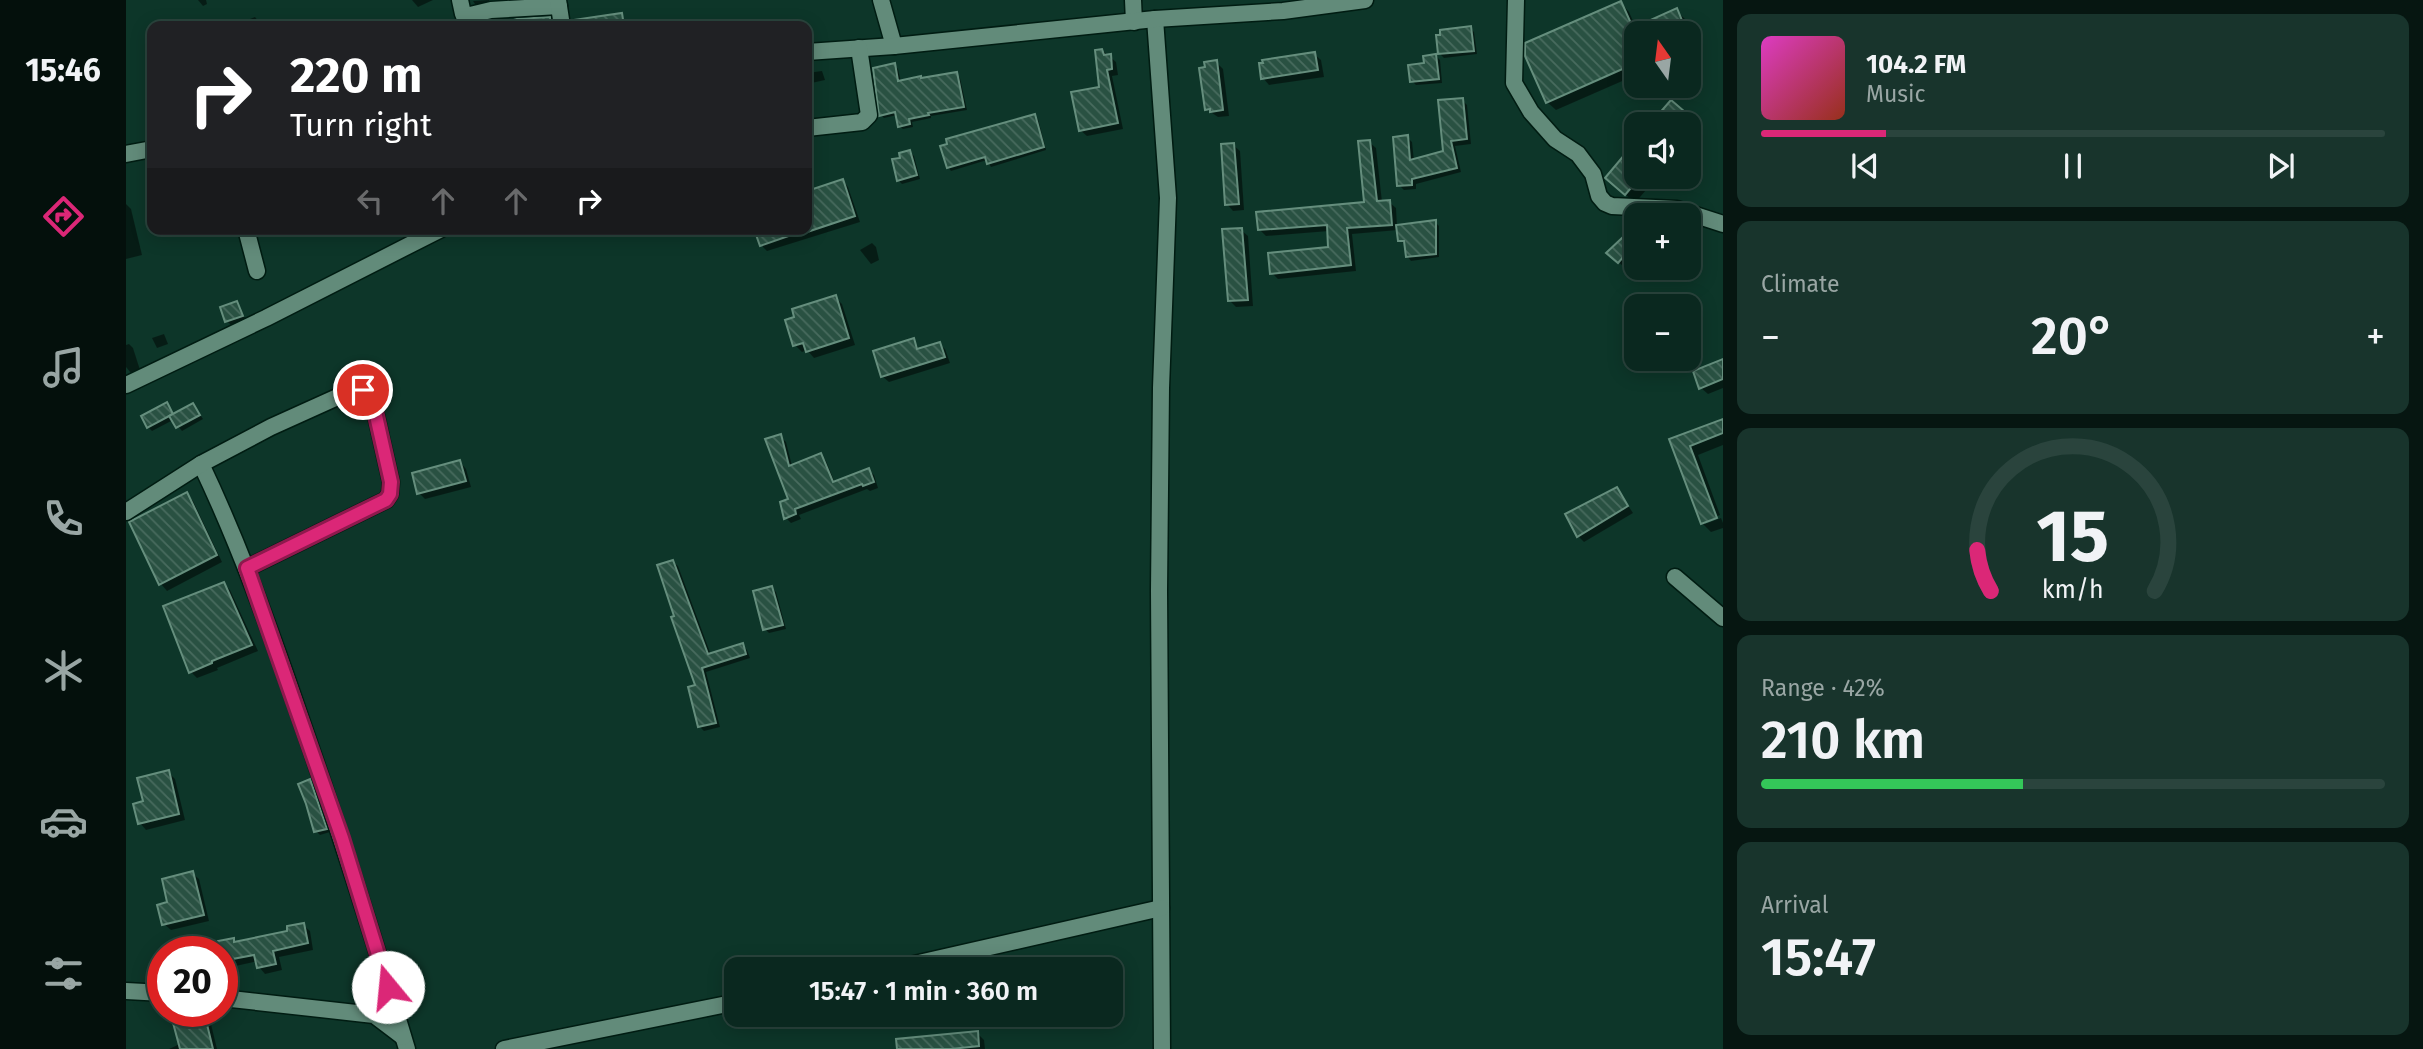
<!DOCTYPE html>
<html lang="en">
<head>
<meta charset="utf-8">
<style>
	body { margin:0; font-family:"Fira Sans",sans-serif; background:#18342c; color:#f1f3f6; height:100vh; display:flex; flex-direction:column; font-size:26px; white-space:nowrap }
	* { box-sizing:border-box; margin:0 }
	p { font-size:23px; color:#99a6a4 }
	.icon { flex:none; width:38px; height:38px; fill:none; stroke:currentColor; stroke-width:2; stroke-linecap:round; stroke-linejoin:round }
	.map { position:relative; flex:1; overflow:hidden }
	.details { display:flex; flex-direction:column; gap:14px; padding:14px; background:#061611; width:700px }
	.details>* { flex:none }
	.hud { position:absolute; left:21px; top:21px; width:665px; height:214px; border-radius:14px; box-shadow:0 4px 18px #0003,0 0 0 2px #2a443d; background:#202124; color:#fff; overflow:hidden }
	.needle { width:46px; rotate:346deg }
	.fabs { position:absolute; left:1498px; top:21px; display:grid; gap:14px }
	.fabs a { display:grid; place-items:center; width:77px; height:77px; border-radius:14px; background:#0a281f; box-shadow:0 4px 18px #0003,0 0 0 2px #2a443d; font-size:35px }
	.speed { position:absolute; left:21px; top:936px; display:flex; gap:14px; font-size:35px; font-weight:700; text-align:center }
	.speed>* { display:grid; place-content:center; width:91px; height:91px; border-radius:50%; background:#0a281f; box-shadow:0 4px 18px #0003,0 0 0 2px #2a443d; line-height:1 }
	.speed .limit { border:10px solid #d22; background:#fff; color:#111 }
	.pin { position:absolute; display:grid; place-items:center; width:60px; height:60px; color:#fff; margin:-30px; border:4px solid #fff; border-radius:50%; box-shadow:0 2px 7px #0007 }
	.me { position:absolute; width:77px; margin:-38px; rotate:343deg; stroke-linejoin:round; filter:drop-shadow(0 0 5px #0008) }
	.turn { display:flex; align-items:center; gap:24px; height:147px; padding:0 28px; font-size:32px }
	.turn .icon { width:91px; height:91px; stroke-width:2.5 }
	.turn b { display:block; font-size:49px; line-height:60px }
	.lanes { display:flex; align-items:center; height:66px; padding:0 28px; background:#0003; justify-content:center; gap:35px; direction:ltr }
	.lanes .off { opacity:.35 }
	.big { font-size:52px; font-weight:600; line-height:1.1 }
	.details .card { flex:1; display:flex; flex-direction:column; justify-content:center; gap:10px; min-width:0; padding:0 24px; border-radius:14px; background:#18342c }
	.details .dial { align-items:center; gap:0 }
	.dial svg { height:182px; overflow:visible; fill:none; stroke:#2a443d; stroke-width:7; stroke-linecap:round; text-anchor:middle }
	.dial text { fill:#f1f3f6; stroke:none }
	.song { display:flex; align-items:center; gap:21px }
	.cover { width:84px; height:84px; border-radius:10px; background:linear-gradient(135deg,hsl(310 70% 55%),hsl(10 70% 35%)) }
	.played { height:7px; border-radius:4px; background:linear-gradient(90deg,#db2777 20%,#2a443d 20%) }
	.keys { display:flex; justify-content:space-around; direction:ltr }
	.heat { display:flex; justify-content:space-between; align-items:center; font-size:38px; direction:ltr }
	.charge { height:10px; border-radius:5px; background:linear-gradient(90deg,#34c759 42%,#2a443d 0) }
	.trip { position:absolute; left:598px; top:957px; width:399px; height:70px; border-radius:14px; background:#0a281f; box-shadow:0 4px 18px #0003,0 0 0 2px #2a443d; font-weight:600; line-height:70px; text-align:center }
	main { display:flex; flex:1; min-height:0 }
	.dock { display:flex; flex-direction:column; width:126px; justify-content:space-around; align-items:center; background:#04100c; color:#99a6a4 }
	.dock .icon { width:49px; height:49px }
	.dock .current { color:#db2777 }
	.dock b { font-size:32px; color:#f1f3f6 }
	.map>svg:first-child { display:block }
	.shadow { fill:#0007 }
	.building { fill:url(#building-back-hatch); stroke:#658e7d; stroke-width:2 }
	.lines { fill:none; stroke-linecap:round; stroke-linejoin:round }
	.minor-casing { stroke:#001c12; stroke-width:19 }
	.minor { stroke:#628b7a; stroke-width:16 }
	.route-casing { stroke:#8e194d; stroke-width:18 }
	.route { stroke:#db2777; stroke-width:12 }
</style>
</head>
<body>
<main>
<nav class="dock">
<b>15:46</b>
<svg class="icon current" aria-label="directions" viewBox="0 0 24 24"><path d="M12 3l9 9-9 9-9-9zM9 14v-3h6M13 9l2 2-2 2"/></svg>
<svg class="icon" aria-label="music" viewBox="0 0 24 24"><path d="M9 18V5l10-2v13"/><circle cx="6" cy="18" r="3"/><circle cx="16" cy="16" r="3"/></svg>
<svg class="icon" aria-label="phone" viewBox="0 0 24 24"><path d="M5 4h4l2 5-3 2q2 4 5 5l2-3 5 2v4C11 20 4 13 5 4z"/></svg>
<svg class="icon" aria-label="climate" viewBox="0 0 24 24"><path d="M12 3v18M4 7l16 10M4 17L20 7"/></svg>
<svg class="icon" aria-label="car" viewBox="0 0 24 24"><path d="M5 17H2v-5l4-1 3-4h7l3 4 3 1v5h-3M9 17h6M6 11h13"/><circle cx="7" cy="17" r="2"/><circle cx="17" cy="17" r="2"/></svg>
<svg class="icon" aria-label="filters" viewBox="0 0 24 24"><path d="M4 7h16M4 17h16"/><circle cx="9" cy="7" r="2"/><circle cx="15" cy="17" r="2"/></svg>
</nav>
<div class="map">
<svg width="1597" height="1049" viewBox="0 0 1597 1049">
	<defs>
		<pattern id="building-back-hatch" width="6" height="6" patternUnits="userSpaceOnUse" patternTransform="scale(1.75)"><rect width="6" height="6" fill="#295142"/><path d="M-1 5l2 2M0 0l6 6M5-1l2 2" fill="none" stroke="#486b5e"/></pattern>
	</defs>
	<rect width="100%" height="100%" fill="#0d3629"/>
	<g class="shadow">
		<path d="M 72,0 L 80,0 L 81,4 L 77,6 Z"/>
		<path d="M 286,0 L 307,0 L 292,7 Z"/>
		<path d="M 347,1 L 363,0 L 364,4 L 351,7 Z"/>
		<path d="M 1495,3 L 1503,12 L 1510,28 L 1550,11 L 1559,19 L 1564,31 L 1559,33 L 1510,33 L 1510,75 L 1430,110 L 1421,102 Z"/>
		<path d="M 129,17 L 136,26 L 121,26 L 119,21 Z"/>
		<path d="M 367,22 L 370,26 L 350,26 Z"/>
		<path d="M 1344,28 L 1348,32 L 1351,54 L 1318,58 L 1314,54 Z"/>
		<path d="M 976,50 L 990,62 L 992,75 L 986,76 L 997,129 L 961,136 L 954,130 L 975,88 Z"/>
		<path d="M 1188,54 L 1195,60 L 1198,77 L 1143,85 L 1137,78 L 1139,64 Z"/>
		<path d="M 1310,56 L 1314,60 L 1316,83 L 1290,85 L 1286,81 Z"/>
		<path d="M 1090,62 L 1097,69 L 1103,116 L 1092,117 L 1080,109 Z"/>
		<path d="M 768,65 L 772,69 L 775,82 L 830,74 L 834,78 L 841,110 L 805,116 L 805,118 L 786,122 L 787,127 L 777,129 L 773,126 L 771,115 L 758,118 L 755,115 Z"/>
		<path d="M 696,71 L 699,80 L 681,84 L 681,73 Z"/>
		<path d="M 681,96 L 684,120 L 681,120 Z"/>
		<path d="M 1336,100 L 1341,105 L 1345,144 L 1329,146 L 1335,172 L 1290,184 L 1290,189 L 1278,190 L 1273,185 L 1281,137 L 1286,142 L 1288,161 L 1319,153 Z"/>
		<path d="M 1545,103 L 1573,127 L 1563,139 L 1563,124 L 1527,124 Z"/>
		<path d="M 908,116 L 912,119 L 920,150 L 865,167 L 861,160 L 825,171 L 822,167 Z"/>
		<path d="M 1243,142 L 1250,148 L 1256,202 L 1263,202 L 1270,208 L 1271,227 L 1309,222 L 1313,226 L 1313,257 L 1285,261 L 1281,256 L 1280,244 L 1274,241 L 1272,230 L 1226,234 L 1230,271 L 1152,279 L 1146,273 L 1204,248 L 1203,231 L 1140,236 L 1134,230 L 1240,204 Z"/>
		<path d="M 1510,144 L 1510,177 L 1531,177 L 1509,203 L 1481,178 Z"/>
		<path d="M 1107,145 L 1114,151 L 1118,210 L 1107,211 L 1101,204 Z"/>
		<path d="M 784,152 L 788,156 L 794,179 L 776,184 L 772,180 L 776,159 Z"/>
		<path d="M 717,181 L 722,187 L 734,222 L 641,251 L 635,245 L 630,229 L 681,229 L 681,193 Z"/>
		<path d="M 0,204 L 5,209 L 16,255 L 0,259 Z"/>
		<path d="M 1115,230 L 1122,236 L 1127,306 L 1110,307 L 1104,301 Z"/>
		<path d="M 1496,241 L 1508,253 L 1497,266 L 1482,253 Z"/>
		<path d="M 746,243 L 750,247 L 753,260 L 745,264 L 734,250 Z"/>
		<path d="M 709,297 L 716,304 L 729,345 L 688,358 L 681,350 L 676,352 L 669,345 L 661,321 Z"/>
		<path d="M 111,303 L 120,320 L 105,325 L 101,321 Z"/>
		<path d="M 38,334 L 42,344 L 31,348 L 26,338 Z"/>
		<path d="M 787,340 L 794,350 L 813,344 L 819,349 L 824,363 L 763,382 L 757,377 L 749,352 Z"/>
		<path d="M 3,344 L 7,348 L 14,370 L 5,373 L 0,367 L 0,345 Z"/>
		<path d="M 1597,361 L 1597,388 L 1582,394 L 1575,388 L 1569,372 Z"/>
		<path d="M 41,404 L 49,415 L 67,405 L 77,419 L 56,431 L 47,420 L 26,431 L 22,427 Z"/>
		<path d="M 1597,421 L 1597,445 L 1572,455 L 1594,515 L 1579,521 L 1579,524 L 1595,518 L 1597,523 L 1597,528 L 1585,532 L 1576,523 L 1545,440 Z"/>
		<path d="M 654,436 L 660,442 L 666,466 L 695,455 L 700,461 L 709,483 L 742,470 L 748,475 L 752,488 L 744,491 L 741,489 L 673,515 L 675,519 L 665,523 L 660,518 L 664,500 Z"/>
		<path d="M 334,462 L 340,469 L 345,487 L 299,499 L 293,493 Z"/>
		<path d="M 1491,489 L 1507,513 L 1458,542 L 1452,536 Z"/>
		<path d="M 60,495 L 67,501 L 96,562 L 41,591 L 35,584 L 5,523 Z"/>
		<path d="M 547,562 L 552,566 L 585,655 L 617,645 L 621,650 L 624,658 L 580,672 L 594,727 L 578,731 L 573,726 L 572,686 L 550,617 Z"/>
		<path d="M 98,584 L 104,590 L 132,651 L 91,668 L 92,670 L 71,678 L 65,672 Z"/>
		<path d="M 646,588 L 650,592 L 660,629 L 643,633 L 639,629 Z"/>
		<path d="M 42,772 L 49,779 L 59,820 L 20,830 L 14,823 L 19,802 Z"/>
		<path d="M 184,782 L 188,786 L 204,832 L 194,835 L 190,831 Z"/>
		<path d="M 66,873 L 73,879 L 83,921 L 45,930 L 38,924 L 44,903 Z"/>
		<path d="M 177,925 L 184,931 L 187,950 L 153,957 L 156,970 L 139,974 L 133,967 L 132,961 L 105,967 L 98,961 L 107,939 L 111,943 L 163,932 Z"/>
		<path d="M 77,1013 L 84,1020 L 91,1049 L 43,1049 L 54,1044 Z"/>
		<path d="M 851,1033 L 858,1040 L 859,1049 L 773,1049 Z"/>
	</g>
	<g class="building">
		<path d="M 1495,1 L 1507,28 L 1551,8 L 1557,23 L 1533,33 L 1510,33 L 1510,63 L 1420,103 L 1399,56 L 1399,43 Z"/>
		<path d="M 496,13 L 498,26 L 447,26 L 447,20 Z"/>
		<path d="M 424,17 L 425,26 L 378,26 L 377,23 L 391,19 Z"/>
		<path d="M 1345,26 L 1348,51 L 1312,54 L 1310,35 L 1314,35 L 1314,30 Z"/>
		<path d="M 976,49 L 978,55 L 985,54 L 986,69 L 981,70 L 992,123 L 953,131 L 945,92 L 973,87 L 969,50 Z"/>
		<path d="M 1189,52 L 1192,70 L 1135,79 L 1133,63 L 1137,63 L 1136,60 Z"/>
		<path d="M 1310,54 L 1313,79 L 1284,82 L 1282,65 L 1298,63 L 1297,56 Z"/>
		<path d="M 1091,60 L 1097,110 L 1084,112 L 1084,109 L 1079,110 L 1073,68 L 1079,67 L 1078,62 Z"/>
		<path d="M 769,63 L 772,81 L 795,76 L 795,78 L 831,72 L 838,107 L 802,113 L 803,115 L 783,119 L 784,124 L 772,127 L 769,112 L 753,116 L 747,68 Z"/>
		<path d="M 1337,98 L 1341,139 L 1325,141 L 1331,168 L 1286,179 L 1286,185 L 1271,186 L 1267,137 L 1282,135 L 1284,160 L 1317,151 L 1312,100 Z"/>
		<path d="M 1545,100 L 1565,117 L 1559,124 L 1524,124 Z"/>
		<path d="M 909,114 L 918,147 L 861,164 L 859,157 L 821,168 L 814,146 L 821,144 L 820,139 Z"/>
		<path d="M 1244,140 L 1251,201 L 1264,200 L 1266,225 L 1221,228 L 1225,265 L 1144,274 L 1142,253 L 1202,247 L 1201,225 L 1132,230 L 1130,212 L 1238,202 L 1232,141 Z"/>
		<path d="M 1510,141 L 1510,182 L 1499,195 L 1479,178 Z"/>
		<path d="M 1108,143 L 1113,204 L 1099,205 L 1095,144 Z"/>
		<path d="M 784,150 L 791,175 L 771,181 L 766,159 L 774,158 L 773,153 Z"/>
		<path d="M 717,179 L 729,216 L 681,232 L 681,191 Z"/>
		<path d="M 1310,220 L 1310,254 L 1280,257 L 1278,241 L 1272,241 L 1270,225 Z"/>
		<path d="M 1116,228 L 1122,300 L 1102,301 L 1096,229 Z"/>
		<path d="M 628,229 L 677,229 L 677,231 L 634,246 Z"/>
		<path d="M 1496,238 L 1505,248 L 1492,263 L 1480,253 Z"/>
		<path d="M 710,295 L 723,338 L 680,352 L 677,343 L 667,346 L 659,320 L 668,317 L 666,309 Z"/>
		<path d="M 111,301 L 117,316 L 99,322 L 94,307 Z"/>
		<path d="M 788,338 L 791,349 L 814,342 L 819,357 L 755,377 L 747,351 Z"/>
		<path d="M 1597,359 L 1597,379 L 1573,389 L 1567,371 Z"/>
		<path d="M 41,402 L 47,414 L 21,428 L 15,416 Z"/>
		<path d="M 67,403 L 74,415 L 50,428 L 43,416 Z"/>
		<path d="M 1597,419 L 1597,433 L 1564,446 L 1591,518 L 1575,524 L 1543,439 Z"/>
		<path d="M 655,434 L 663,466 L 695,453 L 707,482 L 743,468 L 748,482 L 737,486 L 736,484 L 669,509 L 670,514 L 658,519 L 654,502 L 662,499 L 639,439 Z"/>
		<path d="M 334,460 L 340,481 L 291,494 L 286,473 Z"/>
		<path d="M 1491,487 L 1502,506 L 1451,537 L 1439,514 Z"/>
		<path d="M 61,492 L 91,555 L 33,585 L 3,522 Z"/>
		<path d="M 547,560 L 582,654 L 617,643 L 620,654 L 576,668 L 590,723 L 572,727 L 562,687 L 569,685 L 545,617 L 548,616 L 531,565 Z"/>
		<path d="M 98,582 L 126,645 L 86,661 L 86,663 L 63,673 L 37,606 Z"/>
		<path d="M 646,586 L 657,625 L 637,630 L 627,591 Z"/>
		<path d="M 43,770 L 53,814 L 12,824 L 7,804 L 17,801 L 11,778 Z"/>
		<path d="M 184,779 L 201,829 L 188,832 L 180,804 L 172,784 Z"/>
		<path d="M 67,871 L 78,915 L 36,925 L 31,905 L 41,902 L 36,879 Z"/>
		<path d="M 178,923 L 182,943 L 147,951 L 150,964 L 131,968 L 128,955 L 96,961 L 96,952 L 94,952 L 92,941 L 108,938 L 108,942 L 161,931 L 161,926 Z"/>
		<path d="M 78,1012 L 87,1049 L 54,1049 L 46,1019 Z"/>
		<path d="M 852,1031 L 853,1046 L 825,1049 L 771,1049 L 770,1039 Z"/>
	</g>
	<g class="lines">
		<defs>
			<g id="minor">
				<path d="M 334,0 L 337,14 L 340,16 L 365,10 L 433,6"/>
				<path d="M 432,0 L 436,26"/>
				<path d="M 755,0 L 768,46"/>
				<path d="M 1007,0 L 1008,22"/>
				<path d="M 1390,0 L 1388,83 L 1405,112 L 1429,139 L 1452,154 L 1467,174 L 1473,196 L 1479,203 L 1486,206 L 1551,209 L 1597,224"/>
				<path d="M 1029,19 L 1042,198 L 1035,388 L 1033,591 L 1036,1049"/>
				<path d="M 681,52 L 768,46 L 1029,19 L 1157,11 L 1239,0"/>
				<path d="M 681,128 L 736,122 L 743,115 L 733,48"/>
				<path d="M 0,154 L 26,149"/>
				<path d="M 120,229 L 131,271"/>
				<path d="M 0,385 L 140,318 L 315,229"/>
				<path d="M 75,464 C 113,544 143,627 172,711 C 211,823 247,936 281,1049"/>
				<path d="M 0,512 L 75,464 L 145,427 L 227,390 L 243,392 L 246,398 L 265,482 L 264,494 L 260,500 L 121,568"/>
				<path d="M 1549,577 L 1597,618"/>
				<path d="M 762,970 L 1035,908"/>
				<path d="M 0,991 L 37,993"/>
				<path d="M 96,998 L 248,1015 L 277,1037"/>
				<path d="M 378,1049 L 611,1002"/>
			</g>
		</defs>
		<use href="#minor" class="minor-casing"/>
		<use href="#minor" class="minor"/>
	</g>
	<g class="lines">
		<defs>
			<path id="route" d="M 237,390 L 243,392 L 246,398 L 265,482 L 264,494 L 260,500 L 121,568 L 216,838 L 262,987"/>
		</defs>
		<use href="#route" class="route-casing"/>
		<use href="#route" class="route"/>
	</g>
</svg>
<div class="fabs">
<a><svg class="needle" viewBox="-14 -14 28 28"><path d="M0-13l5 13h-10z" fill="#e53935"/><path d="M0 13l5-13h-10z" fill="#99a6a4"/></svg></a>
<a><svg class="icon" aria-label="sound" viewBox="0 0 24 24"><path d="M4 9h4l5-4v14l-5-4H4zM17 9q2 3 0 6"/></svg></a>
<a>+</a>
<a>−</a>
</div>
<div class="speed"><div class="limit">20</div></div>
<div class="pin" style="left:237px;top:390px;background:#d93025"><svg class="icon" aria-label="arrive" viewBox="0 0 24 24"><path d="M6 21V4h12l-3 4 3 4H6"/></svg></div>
<svg class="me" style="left:262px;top:987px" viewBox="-20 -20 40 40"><circle r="19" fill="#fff"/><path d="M0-13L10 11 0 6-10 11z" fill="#db2777"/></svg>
<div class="trip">15:47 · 1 min · 360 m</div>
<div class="hud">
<div class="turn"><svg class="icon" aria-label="right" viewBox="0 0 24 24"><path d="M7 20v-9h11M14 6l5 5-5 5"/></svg><div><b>220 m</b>Turn right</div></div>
<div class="lanes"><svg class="icon off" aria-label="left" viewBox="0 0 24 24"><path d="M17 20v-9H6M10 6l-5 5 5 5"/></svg><svg class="icon off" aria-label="ahead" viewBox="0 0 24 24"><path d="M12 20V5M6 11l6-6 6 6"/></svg><svg class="icon off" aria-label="ahead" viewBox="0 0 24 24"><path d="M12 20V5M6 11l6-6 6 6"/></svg><svg class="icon" aria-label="right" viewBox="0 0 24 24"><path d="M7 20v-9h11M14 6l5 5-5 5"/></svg></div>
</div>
</div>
<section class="details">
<div class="card">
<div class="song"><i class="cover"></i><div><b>104.2 FM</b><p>Music</p></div></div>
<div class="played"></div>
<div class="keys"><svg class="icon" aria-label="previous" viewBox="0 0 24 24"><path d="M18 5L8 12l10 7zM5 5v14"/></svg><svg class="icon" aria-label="pause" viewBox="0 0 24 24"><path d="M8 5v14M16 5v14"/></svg><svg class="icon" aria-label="next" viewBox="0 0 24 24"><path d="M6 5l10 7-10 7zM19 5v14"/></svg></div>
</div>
<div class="card"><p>Climate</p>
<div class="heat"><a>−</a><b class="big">20°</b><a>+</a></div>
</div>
<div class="card dial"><svg viewBox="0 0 100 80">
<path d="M14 69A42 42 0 1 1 86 69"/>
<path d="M14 69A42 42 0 0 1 8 51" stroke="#db2777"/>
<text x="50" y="56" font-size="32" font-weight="700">15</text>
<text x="50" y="72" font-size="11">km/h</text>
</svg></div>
<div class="card"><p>Range · 42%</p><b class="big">210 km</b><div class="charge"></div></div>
<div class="card"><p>Arrival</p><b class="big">15:47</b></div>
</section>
</main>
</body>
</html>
